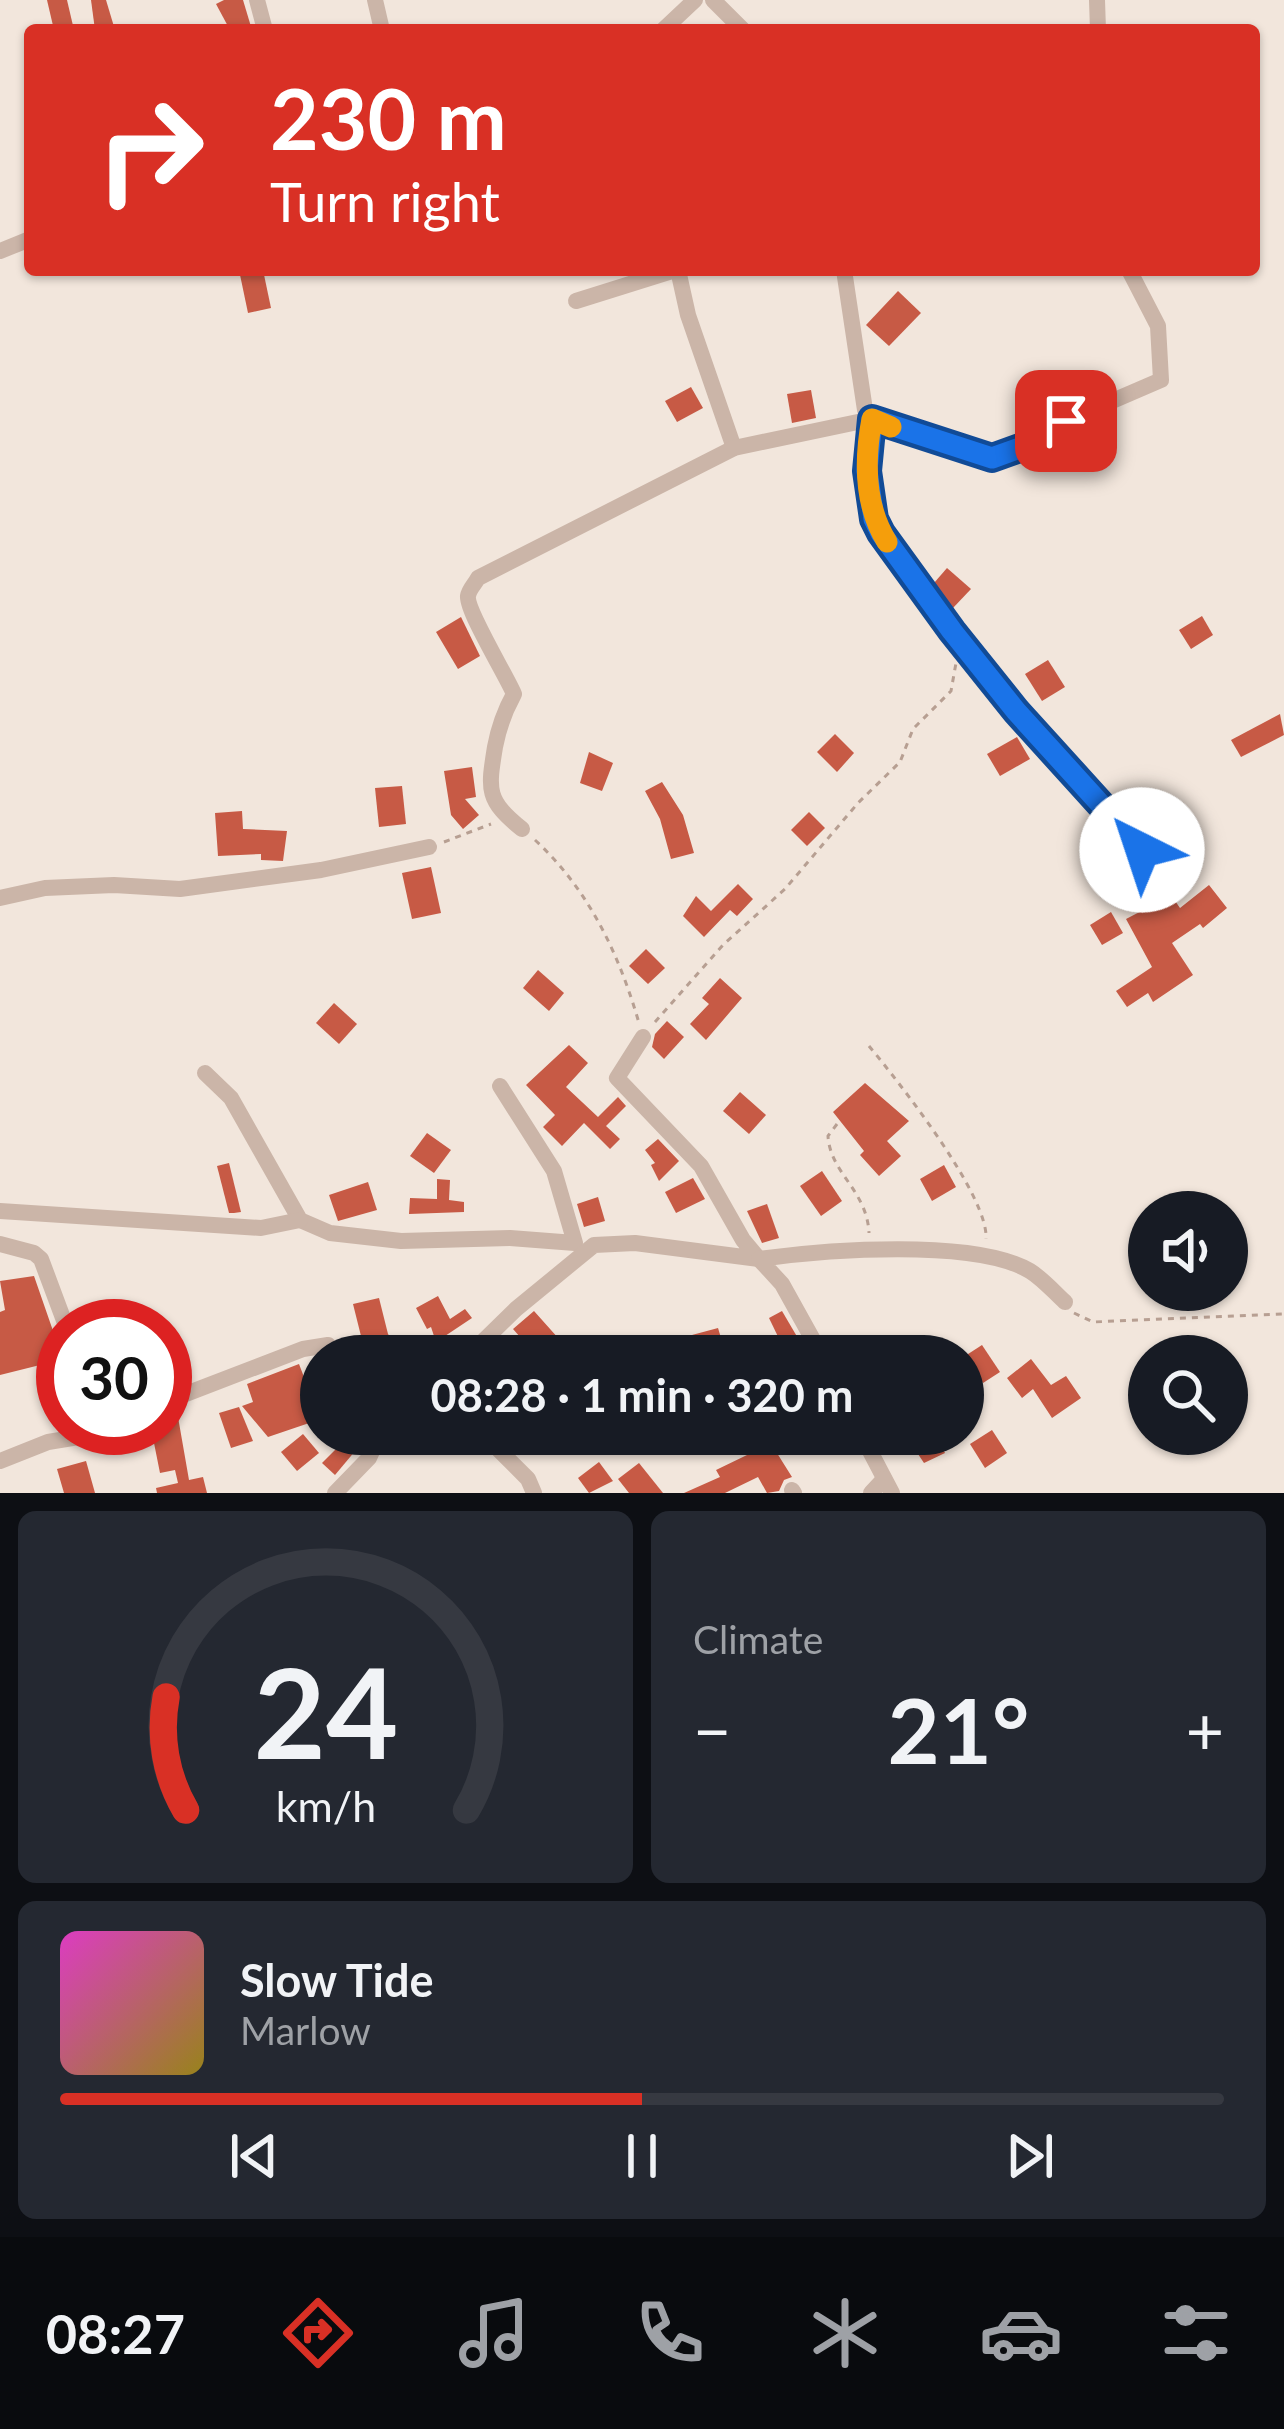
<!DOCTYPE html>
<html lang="en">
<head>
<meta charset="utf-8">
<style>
	body { margin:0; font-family:Lato,sans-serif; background:#242831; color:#f1f3f6; height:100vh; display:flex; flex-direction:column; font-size:45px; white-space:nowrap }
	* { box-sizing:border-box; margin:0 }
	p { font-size:39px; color:#9ea1a6 }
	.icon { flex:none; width:66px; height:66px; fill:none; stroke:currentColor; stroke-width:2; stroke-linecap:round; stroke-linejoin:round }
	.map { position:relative; height:1493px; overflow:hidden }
	.sheet { display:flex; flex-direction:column; gap:18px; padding:18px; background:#0d0f14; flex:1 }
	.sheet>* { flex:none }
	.guide { position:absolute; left:24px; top:24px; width:1236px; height:252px; border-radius:12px; box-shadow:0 3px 9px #0004; background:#d93025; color:#fff; overflow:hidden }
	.fabs { position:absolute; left:1128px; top:1191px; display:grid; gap:24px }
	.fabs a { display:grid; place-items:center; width:120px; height:120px; border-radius:50%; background:#171b24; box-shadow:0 3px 9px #0004; font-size:60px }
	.speed { position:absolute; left:36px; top:1299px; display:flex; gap:24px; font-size:60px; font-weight:700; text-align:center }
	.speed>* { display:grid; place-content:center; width:156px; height:156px; border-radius:50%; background:#171b24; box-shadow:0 3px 9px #0004; line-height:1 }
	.speed .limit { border:18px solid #d22; background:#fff; color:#111 }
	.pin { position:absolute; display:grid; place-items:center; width:102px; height:102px; color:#fff; margin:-51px; border-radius:24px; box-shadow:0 6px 18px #0006 }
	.me { position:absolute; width:132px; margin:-66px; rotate:319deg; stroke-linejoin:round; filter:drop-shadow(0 0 9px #0008) }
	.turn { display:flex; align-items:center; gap:42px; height:252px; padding:0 48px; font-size:54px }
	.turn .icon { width:156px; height:156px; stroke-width:2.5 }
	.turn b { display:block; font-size:84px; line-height:102px }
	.big { font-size:90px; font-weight:700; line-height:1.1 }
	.sheet .tile { flex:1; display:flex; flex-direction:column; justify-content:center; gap:18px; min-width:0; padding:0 42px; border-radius:18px; background:#242831 }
	.sheet .dial { align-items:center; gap:0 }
	.dial svg { height:312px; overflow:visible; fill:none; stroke:#363941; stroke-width:7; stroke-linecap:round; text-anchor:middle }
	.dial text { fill:#f1f3f6; stroke:none }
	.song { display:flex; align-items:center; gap:36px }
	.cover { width:144px; height:144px; border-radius:18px; background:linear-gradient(135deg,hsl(310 70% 55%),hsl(50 70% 35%)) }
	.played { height:12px; border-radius:6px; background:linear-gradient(90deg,#d93025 50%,#363941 50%) }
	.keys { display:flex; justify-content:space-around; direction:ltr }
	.heat { display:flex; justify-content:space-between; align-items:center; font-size:66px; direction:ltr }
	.sheet .tiles { flex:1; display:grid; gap:18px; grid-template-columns:1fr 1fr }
	.tile:last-child { grid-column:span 2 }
	.trip { position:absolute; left:300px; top:1335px; width:684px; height:120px; border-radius:60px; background:#171b24; box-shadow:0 3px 9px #0004; font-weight:700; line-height:120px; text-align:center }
	.dock { display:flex; height:192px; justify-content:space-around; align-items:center; background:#090b0e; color:#9ea1a6 }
	.dock .icon { width:84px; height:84px }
	.dock .on { color:#d93025 }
	.dock b { font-size:54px; color:#f1f3f6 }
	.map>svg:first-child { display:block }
	.building { fill:#c75a45 }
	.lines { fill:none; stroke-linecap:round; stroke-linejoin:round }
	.path { stroke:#b79f92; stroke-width:3; stroke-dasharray:6 6; stroke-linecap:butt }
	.minor { stroke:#cbb5a8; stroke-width:16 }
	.route-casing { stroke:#114b97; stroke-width:30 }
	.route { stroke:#1a73e8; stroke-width:21 }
	.slow { stroke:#f59e0b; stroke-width:21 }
</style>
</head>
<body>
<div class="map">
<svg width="1284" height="1493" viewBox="0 0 1284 1493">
	<rect width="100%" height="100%" fill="#f2e6dc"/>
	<g class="building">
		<path d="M 47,0 L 67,0 L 74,30 L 54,30 Z"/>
		<path d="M 91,0 L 106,0 L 115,30 L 95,30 Z"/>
		<path d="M 224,0 L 243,0 L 252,30 L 230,30 L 216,4 Z"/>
		<path d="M 239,270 L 263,270 L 271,308 L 248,313 Z"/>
		<path d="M 898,291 L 921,313 L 889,346 L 866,325 Z"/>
		<path d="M 691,387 L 703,408 L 677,422 L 665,401 Z"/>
		<path d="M 811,390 L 816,418 L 792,423 L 787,394 Z"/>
		<path d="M 947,568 L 971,589 L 953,608 L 934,583 Z"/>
		<path d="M 1202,616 L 1213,635 L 1191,649 L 1179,630 Z"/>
		<path d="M 461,617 L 480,656 L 458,669 L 436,632 Z"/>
		<path d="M 1048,660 L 1065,687 L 1042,701 L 1025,674 Z"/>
		<path d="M 1280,714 L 1284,735 L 1241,757 L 1231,740 Z"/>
		<path d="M 835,734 L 854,753 L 837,772 L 817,752 Z"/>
		<path d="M 1017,737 L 1030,759 L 1000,776 L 987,754 Z"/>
		<path d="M 589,752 L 613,763 L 602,791 L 580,783 Z"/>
		<path d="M 472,767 L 476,797 L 465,799 L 479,815 L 463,829 L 451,815 L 444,771 Z"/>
		<path d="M 662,782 L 683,815 L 694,853 L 671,859 L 660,819 L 645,791 Z"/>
		<path d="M 402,786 L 406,824 L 379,827 L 375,788 Z"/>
		<path d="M 242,811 L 243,829 L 287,831 L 283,861 L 261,860 L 261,854 L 218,856 L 215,813 Z"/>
		<path d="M 809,812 L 825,828 L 807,846 L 791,830 Z"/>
		<path d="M 1102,822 L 1121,843 L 1102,855 L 1087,831 Z"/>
		<path d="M 431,867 L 441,913 L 412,919 L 402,873 Z"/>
		<path d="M 1154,882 L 1162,882 L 1180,908 L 1209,885 L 1227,908 L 1203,928 L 1200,924 L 1172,943 L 1193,975 L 1153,1002 L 1148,993 L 1127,1007 L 1116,991 L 1152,967 L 1126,919 L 1153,905 L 1143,891 Z"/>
		<path d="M 738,884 L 753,899 L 737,916 L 730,910 L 704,937 L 683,916 L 696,896 L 711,911 Z"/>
		<path d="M 1111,912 L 1123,933 L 1102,945 L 1090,925 Z"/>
		<path d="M 646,949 L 665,968 L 648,984 L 629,966 Z"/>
		<path d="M 538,970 L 564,993 L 549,1011 L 523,988 Z"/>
		<path d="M 720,978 L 742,998 L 706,1040 L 690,1024 L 709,1004 L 702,998 Z"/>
		<path d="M 334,1003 L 357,1024 L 339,1044 L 316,1023 Z"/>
		<path d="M 667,1021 L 684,1037 L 664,1059 L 652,1047 L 655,1034 Z"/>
		<path d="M 569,1045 L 588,1063 L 566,1087 L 598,1117 L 618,1097 L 626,1106 L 606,1126 L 620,1139 L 610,1149 L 584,1123 L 562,1146 L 543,1127 L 555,1115 L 526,1085 Z"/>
		<path d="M 865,1083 L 909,1121 L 887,1141 L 901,1156 L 879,1176 L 860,1155 L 864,1151 L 833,1112 Z"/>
		<path d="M 740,1092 L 766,1115 L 749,1134 L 723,1111 Z"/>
		<path d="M 427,1133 L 451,1150 L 434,1173 L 410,1156 Z"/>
		<path d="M 658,1139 L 679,1161 L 659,1181 L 651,1165 L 655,1163 L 645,1150 Z"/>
		<path d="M 229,1163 L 241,1212 L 234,1213 L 229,1213 L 217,1166 Z"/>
		<path d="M 944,1165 L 956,1187 L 932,1201 L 920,1179 Z"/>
		<path d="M 822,1171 L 842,1201 L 821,1216 L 800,1186 Z"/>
		<path d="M 693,1178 L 705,1199 L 676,1213 L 665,1192 Z"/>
		<path d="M 437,1179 L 450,1180 L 449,1200 L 464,1202 L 464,1212 L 409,1214 L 410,1198 L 437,1199 Z"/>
		<path d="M 368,1182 L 377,1210 L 338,1221 L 329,1195 Z"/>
		<path d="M 598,1197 L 605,1221 L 584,1227 L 577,1204 Z"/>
		<path d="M 767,1204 L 779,1238 L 762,1243 L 747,1211 Z"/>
		<path d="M 34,1276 L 60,1351 L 57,1351 L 63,1371 L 63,1427 L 40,1365 L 0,1375 L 0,1312 L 5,1310 L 0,1281 Z"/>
		<path d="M 438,1296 L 450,1319 L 465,1309 L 472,1318 L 436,1342 L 431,1327 L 427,1329 L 416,1308 Z"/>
		<path d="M 379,1298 L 388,1334 L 403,1356 L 366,1356 L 353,1304 Z"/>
		<path d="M 534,1311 L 559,1339 L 580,1356 L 518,1356 L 528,1346 L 513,1329 Z"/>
		<path d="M 782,1311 L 799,1340 L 783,1347 L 769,1318 Z"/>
		<path d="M 718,1328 L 725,1351 L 699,1356 L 692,1335 Z"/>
		<path d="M 982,1345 L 1000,1372 L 983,1383 L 965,1356 Z"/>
		<path d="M 1031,1359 L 1051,1385 L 1066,1376 L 1081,1398 L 1052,1418 L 1033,1389 L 1022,1398 L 1007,1378 Z"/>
		<path d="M 299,1364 L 307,1385 L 321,1379 L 321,1419 L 268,1437 L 242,1406 L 253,1402 L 247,1384 Z"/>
		<path d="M 239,1407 L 253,1441 L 231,1448 L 219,1413 Z"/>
		<path d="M 178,1417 L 189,1480 L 203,1477 L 207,1493 L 157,1493 L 156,1488 L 178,1483 L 175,1470 L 160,1473 L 151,1428 L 165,1428 L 165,1420 Z"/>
		<path d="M 992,1430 L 1007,1453 L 985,1468 L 970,1444 Z"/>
		<path d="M 303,1434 L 319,1453 L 297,1471 L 281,1452 Z"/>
		<path d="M 351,1434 L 361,1444 L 335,1475 L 322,1463 Z"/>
		<path d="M 765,1434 L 792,1477 L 784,1480 L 779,1491 L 767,1493 L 758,1477 L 725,1493 L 684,1493 L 720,1477 L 716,1470 L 747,1455 L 743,1449 Z"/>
		<path d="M 913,1434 L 935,1434 L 945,1453 L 924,1463 L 910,1442 L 916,1439 Z"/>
		<path d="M 86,1461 L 95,1493 L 64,1493 L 57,1469 Z"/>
		<path d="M 599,1462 L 613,1481 L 589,1493 L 578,1478 Z"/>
		<path d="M 639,1463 L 663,1493 L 629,1493 L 618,1479 Z"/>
	</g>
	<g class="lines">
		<g class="path">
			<path d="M 535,840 C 589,890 619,954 639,1023"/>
			<path d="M 444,842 L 491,824"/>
			<path d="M 655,1022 L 723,945 L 785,889 L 858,803 L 900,762 L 913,729 L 951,691 L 956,663"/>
			<path d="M 869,1046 C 898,1081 989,1196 986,1239"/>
			<path d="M 837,1124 L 828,1136 C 830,1173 867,1190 869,1233"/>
			<path d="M 1074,1313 L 1093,1322 L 1284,1314"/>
		</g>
		<g class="minor">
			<path d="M 257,0 L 265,30"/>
			<path d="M 375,0 L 382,30"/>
			<path d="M 713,0 L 743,30"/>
			<path d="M 1097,0 L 1098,30"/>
			<path d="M 663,30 L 695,0"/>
			<path d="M 0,251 L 30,239"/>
			<path d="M 678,270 L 688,315 L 734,448"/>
			<path d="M 844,270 L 865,410 L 884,425 L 993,457 L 1031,444 L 1066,421 L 1161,380 L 1158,326 L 1129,270"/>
			<path d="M 576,301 L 675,270"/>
			<path d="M 522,829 C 486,800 488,790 495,747 C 499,726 504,712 514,694 C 506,675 466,610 468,596 C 469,589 475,584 478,578 L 734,448 L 872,419 C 865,456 863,499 881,533 L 986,675 L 1068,773 L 1124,826 L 1158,870"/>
			<path d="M 0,898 L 45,888 L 114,885 L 180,889 L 321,870 L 429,847"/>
			<path d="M 205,1073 L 231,1098 L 300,1220 L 330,1233 L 401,1241 L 510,1238 L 575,1243 L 554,1171 L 500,1086"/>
			<path d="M 0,1211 L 261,1228 L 300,1220"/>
			<path d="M 0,1244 L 34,1253 L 41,1259 L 66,1326"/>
			<path d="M 468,1356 L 516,1309 L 594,1245 L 635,1243 L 759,1259 L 743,1240 L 701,1166 L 617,1078 L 643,1037"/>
			<path d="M 822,1356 L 782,1284 L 759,1259 C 824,1250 974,1238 1030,1271 C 1043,1279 1054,1292 1065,1302"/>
			<path d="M 165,1402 L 303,1349 L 328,1345 L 336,1356"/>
			<path d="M 483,1434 L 528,1479 L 534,1493"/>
			<path d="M 861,1434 L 892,1493"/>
			<path d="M 0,1461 L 48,1442 L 97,1434"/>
			<path d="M 792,1490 L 794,1493"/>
			<path d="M 335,1493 L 369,1458 L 380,1434"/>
			<path d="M 871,1493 L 884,1479"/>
		</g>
	</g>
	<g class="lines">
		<defs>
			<path id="route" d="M 1066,421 L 1031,444 L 992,458 L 872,419 L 867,471 L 874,519 L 881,533 L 952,631 L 1016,711 L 1142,850"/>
		</defs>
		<use href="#route" class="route-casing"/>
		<use href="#route" class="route"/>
		<path class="slow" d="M 887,542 C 864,505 864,461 872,419 L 891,427"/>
	</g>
</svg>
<div class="fabs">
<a><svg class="icon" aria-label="sound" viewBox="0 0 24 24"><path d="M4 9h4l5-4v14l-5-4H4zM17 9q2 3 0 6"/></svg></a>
<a><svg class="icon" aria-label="search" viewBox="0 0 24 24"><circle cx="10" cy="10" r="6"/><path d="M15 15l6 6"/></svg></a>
</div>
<div class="speed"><div class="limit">30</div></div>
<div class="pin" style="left:1066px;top:421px;background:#d93025"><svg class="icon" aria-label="arrive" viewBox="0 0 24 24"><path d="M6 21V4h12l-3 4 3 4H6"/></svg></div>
<svg class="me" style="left:1142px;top:850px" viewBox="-20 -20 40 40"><circle r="19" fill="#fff"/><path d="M0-13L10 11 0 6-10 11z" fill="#1a73e8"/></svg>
<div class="trip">08:28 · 1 min · 320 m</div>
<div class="guide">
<div class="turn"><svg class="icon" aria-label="right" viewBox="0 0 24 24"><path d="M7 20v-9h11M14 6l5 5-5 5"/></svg><div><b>230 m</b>Turn right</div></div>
</div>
</div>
<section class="sheet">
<div class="tiles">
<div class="tile dial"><svg viewBox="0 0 100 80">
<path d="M14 69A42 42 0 1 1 86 69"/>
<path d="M14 69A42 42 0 0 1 9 40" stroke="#d93025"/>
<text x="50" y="56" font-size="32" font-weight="700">24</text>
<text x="50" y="72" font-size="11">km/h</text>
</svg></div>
<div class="tile"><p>Climate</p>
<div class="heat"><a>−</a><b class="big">21°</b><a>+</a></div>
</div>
<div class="tile">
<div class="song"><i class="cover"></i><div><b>Slow Tide</b><p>Marlow</p></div></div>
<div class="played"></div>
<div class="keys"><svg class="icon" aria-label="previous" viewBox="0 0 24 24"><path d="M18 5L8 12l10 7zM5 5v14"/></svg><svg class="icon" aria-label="pause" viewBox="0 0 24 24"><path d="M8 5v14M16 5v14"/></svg><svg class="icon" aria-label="next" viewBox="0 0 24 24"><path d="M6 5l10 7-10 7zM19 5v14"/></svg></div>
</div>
</div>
</section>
<nav class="dock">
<b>08:27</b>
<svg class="icon on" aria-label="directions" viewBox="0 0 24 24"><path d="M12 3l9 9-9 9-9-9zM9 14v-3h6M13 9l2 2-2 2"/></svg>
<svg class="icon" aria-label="music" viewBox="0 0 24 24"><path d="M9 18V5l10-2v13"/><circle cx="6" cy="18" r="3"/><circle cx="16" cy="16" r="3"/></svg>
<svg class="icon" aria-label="phone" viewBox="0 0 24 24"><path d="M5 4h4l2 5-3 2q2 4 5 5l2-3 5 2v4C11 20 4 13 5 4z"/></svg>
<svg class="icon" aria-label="climate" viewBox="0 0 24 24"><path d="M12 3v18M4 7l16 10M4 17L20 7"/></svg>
<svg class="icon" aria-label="car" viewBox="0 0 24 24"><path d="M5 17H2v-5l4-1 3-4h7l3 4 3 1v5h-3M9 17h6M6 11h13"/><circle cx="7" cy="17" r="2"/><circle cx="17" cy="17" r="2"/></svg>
<svg class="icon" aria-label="filters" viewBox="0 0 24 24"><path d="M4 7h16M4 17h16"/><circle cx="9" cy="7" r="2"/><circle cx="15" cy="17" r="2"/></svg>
</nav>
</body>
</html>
